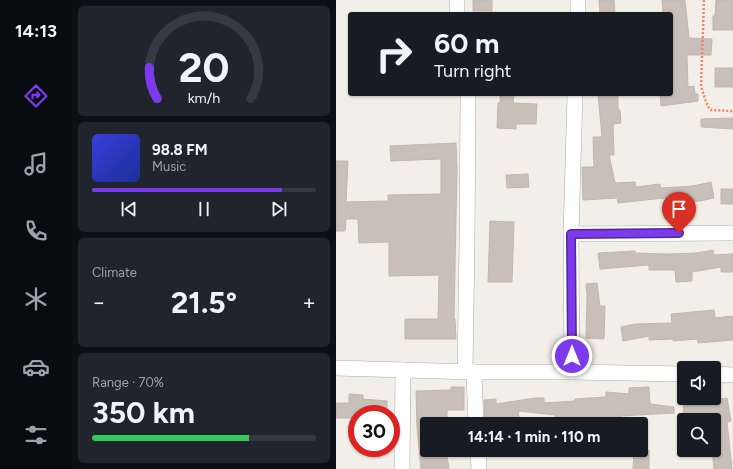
<!DOCTYPE html>
<html lang="en">
<head>
<meta charset="utf-8">
<style>
	body { margin:0; font-family:Figtree,sans-serif; background:#20242c; color:#f1f3f6; height:100vh; display:flex; flex-direction:column; font-size:15px; white-space:nowrap }
	* { box-sizing:border-box; margin:0 }
	p { font-size:13px; color:#9ea1a6 }
	.icon { flex:none; width:22px; height:22px; fill:none; stroke:currentColor; stroke-width:2; stroke-linecap:round; stroke-linejoin:round }
	.map { position:relative; flex:1; overflow:hidden }
	.side { display:flex; flex-direction:column; gap:6px; padding:6px; background:#0d0f14; width:264px }
	.side>* { flex:none }
	.top-card { position:absolute; left:12px; top:12px; width:325px; height:84px; border-radius:4px; box-shadow:0 1px 3px #0004; background:#171b24; color:#f1f3f6; overflow:hidden }
	.tools { position:absolute; left:341px; top:361px; display:grid; gap:8px }
	.tools a { display:grid; place-items:center; width:44px; height:44px; border-radius:4px; background:#171b24; box-shadow:0 1px 3px #0004; font-size:20px }
	.speed { position:absolute; left:12px; top:405px; display:flex; gap:8px; font-size:20px; font-weight:700; text-align:center }
	.speed>* { display:grid; place-content:center; width:52px; height:52px; border-radius:50%; background:#171b24; box-shadow:0 1px 3px #0004; line-height:1 }
	.speed .limit { border:6px solid #d22; background:#fff; color:#111 }
	.pin { position:absolute; display:grid; place-items:center; width:34px; height:34px; color:#fff; margin:-41px -17px; border-radius:50% 50% 50% 0; rotate:-45deg; box-shadow:0 0 4px #0007 }
	.pin .icon { rotate:45deg }
	.me { position:absolute; width:44px; margin:-22px; rotate:0deg; stroke-linejoin:round; filter:drop-shadow(0 0 3px #0008) }
	.turn { display:flex; align-items:center; gap:14px; height:84px; padding:0 20px; font-size:18px }
	.turn .icon { width:52px; height:52px; stroke-width:2.5 }
	.turn b { display:block; font-size:28px; line-height:34px }
	.big { font-size:30px; font-weight:700; line-height:1.1 }
	.side .tile { flex:1; display:flex; flex-direction:column; justify-content:center; gap:6px; min-width:0; padding:0 14px; border-radius:6px; background:#20242c }
	.side .dial { align-items:center; gap:0 }
	.dial svg { height:104px; overflow:visible; fill:none; stroke:#363941; stroke-width:7; stroke-linecap:round; text-anchor:middle }
	.dial text { fill:#f1f3f6; stroke:none }
	.song { display:flex; align-items:center; gap:12px }
	.cover { width:48px; height:48px; border-radius:6px; background:linear-gradient(135deg,hsl(240 70% 55%),hsl(230 70% 35%)) }
	.played { height:4px; border-radius:2px; background:linear-gradient(90deg,#7c3aed 85%,#363941 85%) }
	.keys { display:flex; justify-content:space-around; direction:ltr }
	.heat { display:flex; justify-content:space-between; align-items:center; font-size:22px; direction:ltr }
	.charge { height:6px; border-radius:3px; background:linear-gradient(90deg,#34c759 70%,#363941 0) }
	.trip { position:absolute; left:84px; top:417px; width:228px; height:40px; border-radius:4px; background:#171b24; box-shadow:0 1px 3px #0004; font-weight:700; line-height:40px; text-align:center }
	main { display:flex; flex:1; min-height:0 }
	.tab-bar { display:flex; flex-direction:column; width:72px; justify-content:space-around; align-items:center; background:#090b0e; color:#9ea1a6 }
	.tab-bar .icon { width:28px; height:28px }
	.tab-bar .active { color:#7c3aed }
	.tab-bar b { font-size:18px; color:#f1f3f6 }
	.map>svg:first-child { display:block }
	.building { fill:#c7bfb8; stroke:#c4b6ab }
	.lines { fill:none; stroke-linecap:round; stroke-linejoin:round }
	.minor-casing { stroke:#a9a9a9; stroke-width:16 }
	.path { stroke:#fa8072; stroke-width:2.5; stroke-dasharray:2 2; stroke-linecap:butt }
	.minor { stroke:#fff; stroke-width:15 }
	.route-casing { stroke:#51269a; stroke-width:10 }
	.route { stroke:#7c3aed; stroke-width:7 }
</style>
</head>
<body>
<main>
<nav class="tab-bar">
<b>14:13</b>
<svg class="icon active" aria-label="directions" viewBox="0 0 24 24"><path d="M12 3l9 9-9 9-9-9zM9 14v-3h6M13 9l2 2-2 2"/></svg>
<svg class="icon" aria-label="music" viewBox="0 0 24 24"><path d="M9 18V5l10-2v13"/><circle cx="6" cy="18" r="3"/><circle cx="16" cy="16" r="3"/></svg>
<svg class="icon" aria-label="phone" viewBox="0 0 24 24"><path d="M5 4h4l2 5-3 2q2 4 5 5l2-3 5 2v4C11 20 4 13 5 4z"/></svg>
<svg class="icon" aria-label="climate" viewBox="0 0 24 24"><path d="M12 3v18M4 7l16 10M4 17L20 7"/></svg>
<svg class="icon" aria-label="car" viewBox="0 0 24 24"><path d="M5 17H2v-5l4-1 3-4h7l3 4 3 1v5h-3M9 17h6M6 11h13"/><circle cx="7" cy="17" r="2"/><circle cx="17" cy="17" r="2"/></svg>
<svg class="icon" aria-label="filters" viewBox="0 0 24 24"><path d="M4 7h16M4 17h16"/><circle cx="9" cy="7" r="2"/><circle cx="15" cy="17" r="2"/></svg>
</nav>
<section class="side">
<div class="tile dial"><svg viewBox="0 0 100 80">
<path d="M14 69A42 42 0 1 1 86 69"/>
<path d="M14 69A42 42 0 0 1 8 45" stroke="#7c3aed"/>
<text x="50" y="56" font-size="32" font-weight="700">20</text>
<text x="50" y="72" font-size="11">km/h</text>
</svg></div>
<div class="tile">
<div class="song"><i class="cover"></i><div><b>98.8 FM</b><p>Music</p></div></div>
<div class="played"></div>
<div class="keys"><svg class="icon" aria-label="previous" viewBox="0 0 24 24"><path d="M18 5L8 12l10 7zM5 5v14"/></svg><svg class="icon" aria-label="pause" viewBox="0 0 24 24"><path d="M8 5v14M16 5v14"/></svg><svg class="icon" aria-label="next" viewBox="0 0 24 24"><path d="M6 5l10 7-10 7zM19 5v14"/></svg></div>
</div>
<div class="tile"><p>Climate</p>
<div class="heat"><a>−</a><b class="big">21.5°</b><a>+</a></div>
</div>
<div class="tile"><p>Range · 70%</p><b class="big">350 km</b><div class="charge"></div></div>
</section>
<div class="map">
<svg width="397" height="469" viewBox="0 0 397 469">
	<rect width="100%" height="100%" fill="#f2efe9"/>
	<g class="building">
		<rect x="137" y="0" width="19" height="11"/>
		<path d="M 263,0 L 278,0 L 279,14 L 264,14 Z"/>
		<path d="M 326,0 L 349,0 L 353,38 L 376,39 L 375,55 L 351,55 L 352,87 L 358,86 L 359,94 L 362,94 L 362,101 L 325,106 L 324,94 L 335,94 L 335,89 L 337,89 L 335,14 L 327,14 Z"/>
		<path d="M 380,0 L 397,0 L 397,30 L 377,30 L 377,16 L 379,16 Z"/>
		<rect x="379" y="68" width="18" height="19"/>
		<path d="M 164,94 L 178,94 L 177,103 L 201,104 L 200,124 L 180,124 L 180,129 L 161,128 L 162,103 L 164,103 Z"/>
		<path d="M 262,94 L 282,94 L 282,110 L 284,110 L 285,123 L 277,124 L 278,155 L 273,155 L 279,183 L 299,182 L 300,187 L 324,184 L 325,188 L 357,186 L 375,182 L 378,198 L 364,201 L 337,203 L 337,197 L 282,203 L 281,198 L 247,200 L 246,167 L 258,167 L 257,137 L 266,137 Z"/>
		<path d="M 397,118 L 397,129 L 365,127 L 365,119 Z"/>
		<path d="M 120,143 L 121,168 L 118,319 L 119,319 L 120,339 L 69,339 L 69,319 L 102,319 L 103,275 L 53,276 L 53,242 L 23,243 L 22,219 L 10,219 L 9,231 L 0,231 L 0,161 L 12,161 L 10,202 L 52,201 L 52,195 L 105,194 L 105,159 L 55,161 L 54,146 Z"/>
		<path d="M 192,174 L 193,187 L 171,188 L 170,175 Z"/>
		<rect x="385" y="189" width="12" height="15"/>
		<path d="M 154,221 L 178,222 L 176,282 L 152,282 Z"/>
		<path d="M 377,250 L 378,255 L 397,254 L 397,272 L 385,272 L 385,267 L 356,272 L 356,281 L 340,282 L 339,270 L 313,270 L 313,265 L 264,269 L 262,253 L 299,251 L 299,253 L 332,254 L 360,253 Z"/>
		<path d="M 261,283 L 264,306 L 269,306 L 268,339 L 250,338 L 251,295 L 250,284 Z"/>
		<path d="M 378,310 L 379,318 L 397,316 L 397,340 L 362,343 L 361,339 L 337,341 L 337,339 L 313,340 L 313,336 L 287,341 L 285,327 L 299,324 L 336,323 L 335,314 Z"/>
		<path d="M 115,387 L 128,387 L 128,410 L 111,410 L 111,424 L 91,424 L 91,450 L 110,450 L 113,469 L 85,469 L 81,428 L 80,391 L 115,390 Z"/>
		<path d="M 313,387 L 314,404 L 338,407 L 338,413 L 285,416 L 284,423 L 262,421 L 262,424 L 240,424 L 240,423 L 220,424 L 219,415 L 182,411 L 184,424 L 149,424 L 148,400 L 160,399 L 160,404 L 199,398 L 208,398 L 208,403 L 239,401 L 239,399 L 270,397 L 270,392 L 293,394 L 293,388 Z"/>
		<path d="M 13,394 L 27,395 L 27,399 L 51,401 L 51,414 L 21,414 L 21,418 L 0,418 L 0,403 L 13,403 Z"/>
		<path d="M 391,398 L 395,421 L 391,422 L 396,469 L 378,469 L 376,450 L 378,450 L 378,420 L 374,420 L 374,418 L 347,417 L 348,401 L 365,402 Z"/>
		<path d="M 298,450 L 313,450 L 313,469 L 297,469 Z"/>
	</g>
	<g class="lines">
		<defs>
			<g id="minor">
				<path d="M 121,0 L 121,14"/>
				<path d="M 242,14 L 242,0"/>
				<path d="M 235,234 L 397,233"/>
				<path d="M 0,368 L 138,372 L 236,372 L 348,374"/>
				<path d="M 129,371 L 131,244 L 132,94"/>
				<path d="M 138,372 L 140,424"/>
				<path d="M 236,372 L 235,234 L 239,94"/>
				<path d="M 378,374 L 397,375"/>
				<path d="M 142,450 L 143,469"/>
				<path d="M 66,469 L 67,370"/>
			</g>
		</defs>
		<use href="#minor" class="minor-casing"/>
		<path class="path" d="M 368,0 L 365,86 L 370,102 L 374,110 L 397,111"/>
		<use href="#minor" class="minor"/>
	</g>
	<g class="lines">
		<defs>
			<path id="route" d="M 236,356 L 235,234 L 343,233"/>
		</defs>
		<use href="#route" class="route-casing"/>
		<use href="#route" class="route"/>
	</g>
</svg>
<div class="tools">
<a><svg class="icon" aria-label="sound" viewBox="0 0 24 24"><path d="M4 9h4l5-4v14l-5-4H4zM17 9q2 3 0 6"/></svg></a>
<a><svg class="icon" aria-label="search" viewBox="0 0 24 24"><circle cx="10" cy="10" r="6"/><path d="M15 15l6 6"/></svg></a>
</div>
<div class="speed"><div class="limit">30</div></div>
<div class="pin" style="left:343px;top:233px;background:#d93025"><svg class="icon" aria-label="arrive" viewBox="0 0 24 24"><path d="M6 21V4h12l-3 4 3 4H6"/></svg></div>
<svg class="me" style="left:236px;top:356px" viewBox="-20 -20 40 40"><circle r="17" fill="#7c3aed" stroke="#fff" stroke-width="3"/><path d="M0-11L8 9 0 5-8 9z" fill="#fff"/></svg>
<div class="trip">14:14 · 1 min · 110 m</div>
<div class="top-card">
<div class="turn"><svg class="icon" aria-label="right" viewBox="0 0 24 24"><path d="M7 20v-9h11M14 6l5 5-5 5"/></svg><div><b>60 m</b>Turn right</div></div>
</div>
</div>
</main>
</body>
</html>
